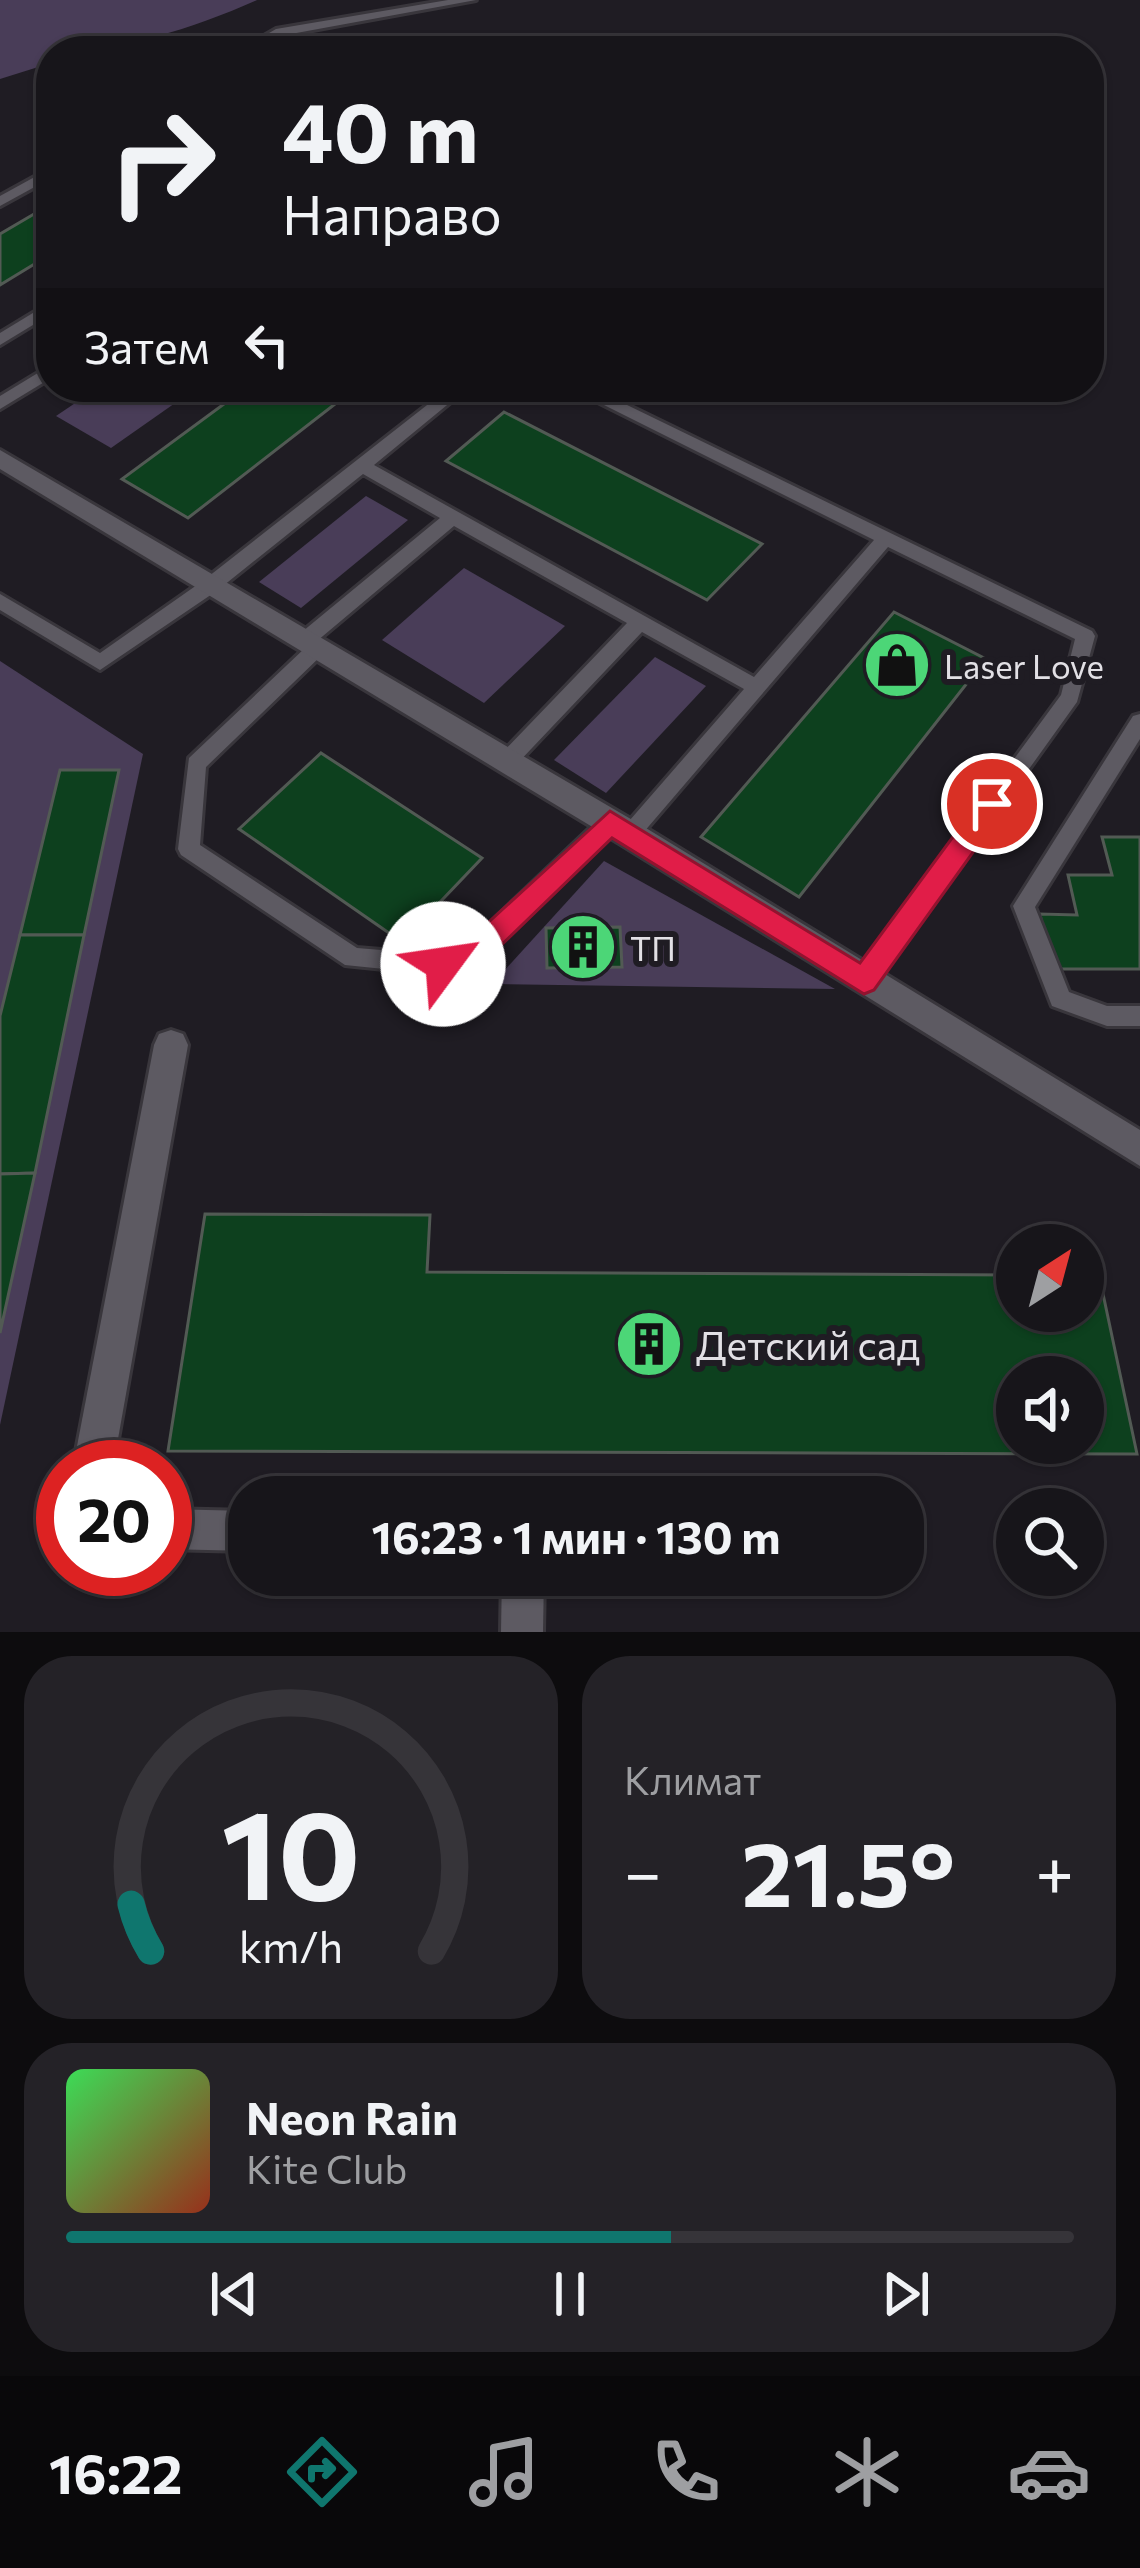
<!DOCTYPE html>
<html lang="ru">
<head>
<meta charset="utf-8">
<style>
	body { margin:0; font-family:Commissioner,sans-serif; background:#242227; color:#f1f3f6; height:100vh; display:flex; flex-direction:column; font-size:45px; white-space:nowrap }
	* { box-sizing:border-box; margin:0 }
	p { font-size:39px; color:#9e9fa2 }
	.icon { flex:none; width:66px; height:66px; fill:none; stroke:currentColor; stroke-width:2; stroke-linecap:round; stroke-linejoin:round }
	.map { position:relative; height:1632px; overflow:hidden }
	.details { display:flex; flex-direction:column; gap:24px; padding:24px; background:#0d0c0e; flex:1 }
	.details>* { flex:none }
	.banner { position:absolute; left:36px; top:36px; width:1068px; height:366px; border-radius:48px; box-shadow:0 3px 9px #0004,0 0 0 3px #363439; background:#17151a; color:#f1f3f6; overflow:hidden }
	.needle { width:78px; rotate:36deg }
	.buttons { position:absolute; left:996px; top:1224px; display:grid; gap:24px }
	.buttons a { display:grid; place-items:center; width:108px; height:108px; border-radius:50%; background:#17151a; box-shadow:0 3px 9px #0004,0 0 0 3px #363439; font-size:60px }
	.speed { position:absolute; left:36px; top:1440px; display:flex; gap:24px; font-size:60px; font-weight:700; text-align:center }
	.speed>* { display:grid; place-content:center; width:156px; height:156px; border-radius:50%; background:#17151a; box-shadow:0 3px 9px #0004,0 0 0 3px #363439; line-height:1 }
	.speed .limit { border:18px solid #d22; background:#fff; color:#111 }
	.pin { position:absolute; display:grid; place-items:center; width:102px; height:102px; color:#fff; margin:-51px; border:6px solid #fff; border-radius:50%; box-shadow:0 3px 12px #0007 }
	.me { position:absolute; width:132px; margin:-66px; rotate:59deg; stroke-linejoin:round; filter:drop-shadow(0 0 9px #0008) }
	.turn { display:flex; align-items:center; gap:42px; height:252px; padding:0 48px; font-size:54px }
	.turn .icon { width:156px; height:156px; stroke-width:2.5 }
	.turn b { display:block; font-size:84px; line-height:102px }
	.then { display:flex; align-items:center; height:114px; padding:0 48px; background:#0003; gap:24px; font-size:45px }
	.big { font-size:90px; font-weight:700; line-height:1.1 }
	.details .widget { flex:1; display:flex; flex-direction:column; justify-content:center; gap:18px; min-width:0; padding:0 42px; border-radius:48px; background:#242227 }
	.details .dial { align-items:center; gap:0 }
	.dial svg { height:312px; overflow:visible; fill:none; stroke:#363439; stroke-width:7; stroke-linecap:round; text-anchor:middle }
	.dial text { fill:#f1f3f6; stroke:none }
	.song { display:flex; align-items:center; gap:36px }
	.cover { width:144px; height:144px; border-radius:18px; background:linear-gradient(135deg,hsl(130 70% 55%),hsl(10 70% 35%)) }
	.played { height:12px; border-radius:6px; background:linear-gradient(90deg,#0f766e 60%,#363439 60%) }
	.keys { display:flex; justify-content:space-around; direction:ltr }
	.heat { display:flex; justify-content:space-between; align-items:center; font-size:66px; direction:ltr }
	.details .tiles { flex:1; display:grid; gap:24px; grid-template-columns:1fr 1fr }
	.widget:last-child { grid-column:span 2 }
	.trip { position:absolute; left:228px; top:1476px; width:696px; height:120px; border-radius:48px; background:#17151a; box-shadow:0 3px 9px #0004,0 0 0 3px #363439; font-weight:700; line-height:120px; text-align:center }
	.tab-bar { display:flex; height:192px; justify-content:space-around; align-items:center; background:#09080a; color:#9e9fa2 }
	.tab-bar .icon { width:84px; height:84px }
	.tab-bar .current { color:#0f766e }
	.tab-bar b { font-size:54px; color:#f1f3f6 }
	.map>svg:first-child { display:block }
	.green { fill:#493d58 }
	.building { fill:#0d401e; stroke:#525a54; stroke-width:3; fill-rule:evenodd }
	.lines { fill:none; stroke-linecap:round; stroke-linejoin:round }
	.lane-casing { stroke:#39363c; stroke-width:6 }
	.street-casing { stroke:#39363c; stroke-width:6 }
	.lane { fill:#5d5a62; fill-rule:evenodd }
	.street { fill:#5d5a62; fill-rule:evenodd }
	.route { fill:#e11d48; stroke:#92132f; stroke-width:3 }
	.labels { text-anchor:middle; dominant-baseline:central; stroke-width:12; stroke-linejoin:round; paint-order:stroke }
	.poi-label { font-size:33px; fill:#e2e0e5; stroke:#1f1c23; text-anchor:start }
	.near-poi-label { font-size:39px; fill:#e2e0e5; stroke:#1f1c23; text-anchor:start }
</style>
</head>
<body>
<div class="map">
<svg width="1140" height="1632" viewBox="0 0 1140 1632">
	<rect width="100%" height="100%" fill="#1f1c23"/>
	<g class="green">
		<path d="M 0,0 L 257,0 C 192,29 121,51 51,51 L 51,63 L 0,79 Z"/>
		<path d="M 99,387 L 198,387 L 111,448 L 56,416 Z"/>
		<path d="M 366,496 L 408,520 L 301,608 L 259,582 Z"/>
		<path d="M 464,568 L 565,626 L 484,703 L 382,640 Z"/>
		<path d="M 655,657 L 706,686 L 606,793 L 554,760 Z"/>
		<path d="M 0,661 L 143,754 L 0,1425 Z"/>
		<path d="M 604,861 L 835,989 L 492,984 Z"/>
	</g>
	<g class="building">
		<path d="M 51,204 L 51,254 L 0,285 L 0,234 Z"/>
		<path d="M 247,387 L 357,387 L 188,518 L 122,479 Z"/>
		<path d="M 504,412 L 762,544 L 707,600 L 446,461 Z"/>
		<path d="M 894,612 L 986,659 L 799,897 L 701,837 Z"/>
		<path d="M 321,753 L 482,858 L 402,942 L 239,829 Z"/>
		<path d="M 60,770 L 119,770 L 84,935 L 20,935 Z"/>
		<path d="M 1102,837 L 1140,837 L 1140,969 L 1051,969 L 1040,914 L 1077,915 L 1068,875 L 1112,875 Z"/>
		<path d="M 620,927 L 622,967 L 547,968 L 546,928 Z"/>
		<path d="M 20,935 L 84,935 L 35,1173 L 0,1174 L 0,1016 Z"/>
		<path d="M 35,1173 L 0,1333 L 0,1174 Z"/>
		<path d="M 205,1214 L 430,1215 L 427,1272 L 1017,1275 L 1017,1311 L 1083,1311 L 1083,1275 L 1099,1275 L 1137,1454 L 168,1451 ZM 1017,1377 L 1083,1377 L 1083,1443 L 1017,1443 Z"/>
	</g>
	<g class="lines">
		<defs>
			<g id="lane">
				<path d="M 448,0 L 476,0 L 280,36 L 254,51 L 238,51 L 276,29 Z"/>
				<path d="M 51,168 L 51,178 L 0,206 L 0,196 Z"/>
				<path d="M 51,302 L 51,314 L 0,345 L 0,333 Z"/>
				<path d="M 51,365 L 51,378 L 0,409 L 0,396 Z"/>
				<path d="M 450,387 L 469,387 L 374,465 L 754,677 L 874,540 L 568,387 L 590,387 L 1092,631 L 1095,636 L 1077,702 L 872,988 L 864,991 L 856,988 L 853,981 L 856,974 L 1061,695 L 1075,639 L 888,547 L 637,840 L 623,840 L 619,834 L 623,828 L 744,689 L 642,632 L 514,767 L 500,767 L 497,761 L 500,755 L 627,623 L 454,526 L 317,641 L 327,648 L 324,653 L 206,767 L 200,845 L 357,948 L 442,955 L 470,942 L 603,816 L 617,816 L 621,822 L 486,956 L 443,975 L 345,965 L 181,855 L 178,849 L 189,758 L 305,648 L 297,646 L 294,641 L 297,636 L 440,518 L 363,474 L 218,590 L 100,670 L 0,610 L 0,594 L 100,653 L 204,580 Z"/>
				<path d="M 1140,714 L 1140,739 L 1035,907 L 1069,992 L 1107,1006 L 1140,1006 L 1140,1026 L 1107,1026 L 1052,1006 L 1013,906 L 1133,716 Z"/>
			</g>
			<g id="street">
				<path d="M 0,450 L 641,825 L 1140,1130 L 1140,1166 L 619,843 L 0,469 Z"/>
				<path d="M 171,1030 L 183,1034 L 188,1045 L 113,1467 L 73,1467 L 154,1045 L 159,1034 Z"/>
				<path d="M 165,1509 L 249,1511 L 249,1551 L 165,1549 Z"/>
				<path d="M 502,1575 L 544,1575 L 543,1632 L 501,1632 Z"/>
			</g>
		</defs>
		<use href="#lane" class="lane-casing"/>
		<use href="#street" class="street-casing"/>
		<use href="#lane" class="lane"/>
		<use href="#street" class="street"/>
	</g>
	<path class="route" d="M 992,793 L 1006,804 L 1002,812 L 874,990 L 864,994 L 612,838 L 488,958 L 443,977 L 428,964 L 433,955 L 468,941 L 610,811 L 860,963 L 983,796 Z"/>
	<defs>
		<symbol id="shop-disc" viewBox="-11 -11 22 22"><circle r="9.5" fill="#4cd677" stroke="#1f1c23"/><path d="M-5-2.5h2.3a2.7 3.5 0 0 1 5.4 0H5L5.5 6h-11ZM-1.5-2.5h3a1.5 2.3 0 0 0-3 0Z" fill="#111"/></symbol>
		<symbol id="building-disc" viewBox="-11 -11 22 22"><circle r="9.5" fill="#4cd677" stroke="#1f1c23"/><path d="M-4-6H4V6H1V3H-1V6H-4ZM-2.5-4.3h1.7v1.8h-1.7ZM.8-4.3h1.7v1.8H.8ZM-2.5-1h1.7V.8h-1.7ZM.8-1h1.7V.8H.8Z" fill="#111"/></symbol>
	</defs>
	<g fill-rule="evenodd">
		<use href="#shop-disc" x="859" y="627" width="76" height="76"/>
		<use href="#building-disc" x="545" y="909" width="76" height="76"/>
		<use href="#building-disc" x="611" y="1306" width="76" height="76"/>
	</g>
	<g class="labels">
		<g class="poi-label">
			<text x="944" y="665">Laser Love</text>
			<text x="630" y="947">ТП</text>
		</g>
		<g class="near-poi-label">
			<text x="696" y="1344">Детский сад</text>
		</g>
	</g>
</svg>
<div class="buttons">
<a><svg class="needle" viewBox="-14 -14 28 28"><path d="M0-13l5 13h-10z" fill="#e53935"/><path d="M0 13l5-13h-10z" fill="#9e9fa2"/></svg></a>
<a><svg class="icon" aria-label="sound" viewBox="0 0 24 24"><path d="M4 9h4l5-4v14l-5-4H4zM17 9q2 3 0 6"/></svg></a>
<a><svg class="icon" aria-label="search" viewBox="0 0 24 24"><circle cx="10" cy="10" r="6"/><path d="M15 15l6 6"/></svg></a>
</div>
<div class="speed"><div class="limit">20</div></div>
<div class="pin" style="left:992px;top:804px;background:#d93025"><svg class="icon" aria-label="arrive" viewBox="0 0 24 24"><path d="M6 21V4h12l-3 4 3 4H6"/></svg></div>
<svg class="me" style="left:443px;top:964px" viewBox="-20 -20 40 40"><circle r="19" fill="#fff"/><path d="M0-13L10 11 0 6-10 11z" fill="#e11d48"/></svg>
<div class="trip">16:23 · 1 мин · 130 m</div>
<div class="banner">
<div class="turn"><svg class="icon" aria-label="right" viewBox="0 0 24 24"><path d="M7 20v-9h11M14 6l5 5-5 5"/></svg><div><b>40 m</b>Направо</div></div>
<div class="then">Затем<svg class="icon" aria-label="left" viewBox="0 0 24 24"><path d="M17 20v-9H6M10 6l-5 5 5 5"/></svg></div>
</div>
</div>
<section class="details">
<div class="tiles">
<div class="widget dial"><svg viewBox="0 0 100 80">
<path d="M14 69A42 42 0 1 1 86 69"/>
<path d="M14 69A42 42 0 0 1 9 57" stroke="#0f766e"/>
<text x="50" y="56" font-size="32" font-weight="700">10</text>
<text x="50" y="72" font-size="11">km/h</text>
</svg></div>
<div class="widget"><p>Климат</p>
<div class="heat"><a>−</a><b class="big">21.5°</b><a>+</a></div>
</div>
<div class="widget">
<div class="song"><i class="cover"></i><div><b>Neon Rain</b><p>Kite Club</p></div></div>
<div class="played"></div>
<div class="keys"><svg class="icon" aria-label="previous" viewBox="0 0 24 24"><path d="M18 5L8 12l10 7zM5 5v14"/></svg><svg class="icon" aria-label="pause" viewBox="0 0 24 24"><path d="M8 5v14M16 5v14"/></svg><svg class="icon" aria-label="next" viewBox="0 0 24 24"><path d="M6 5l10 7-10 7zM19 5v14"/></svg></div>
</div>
</div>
</section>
<nav class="tab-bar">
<b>16:22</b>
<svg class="icon current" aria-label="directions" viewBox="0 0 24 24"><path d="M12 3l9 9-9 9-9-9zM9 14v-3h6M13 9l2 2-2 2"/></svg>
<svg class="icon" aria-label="music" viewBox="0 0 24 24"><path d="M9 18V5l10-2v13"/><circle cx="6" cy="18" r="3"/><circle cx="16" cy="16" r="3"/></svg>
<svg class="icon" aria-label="phone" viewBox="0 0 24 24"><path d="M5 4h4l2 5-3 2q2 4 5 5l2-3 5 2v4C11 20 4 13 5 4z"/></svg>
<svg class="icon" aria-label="climate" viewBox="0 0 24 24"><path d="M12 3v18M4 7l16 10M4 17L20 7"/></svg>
<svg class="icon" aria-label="car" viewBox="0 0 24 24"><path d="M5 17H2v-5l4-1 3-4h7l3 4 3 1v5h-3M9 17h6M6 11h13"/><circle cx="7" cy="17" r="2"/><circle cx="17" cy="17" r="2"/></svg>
</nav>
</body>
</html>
